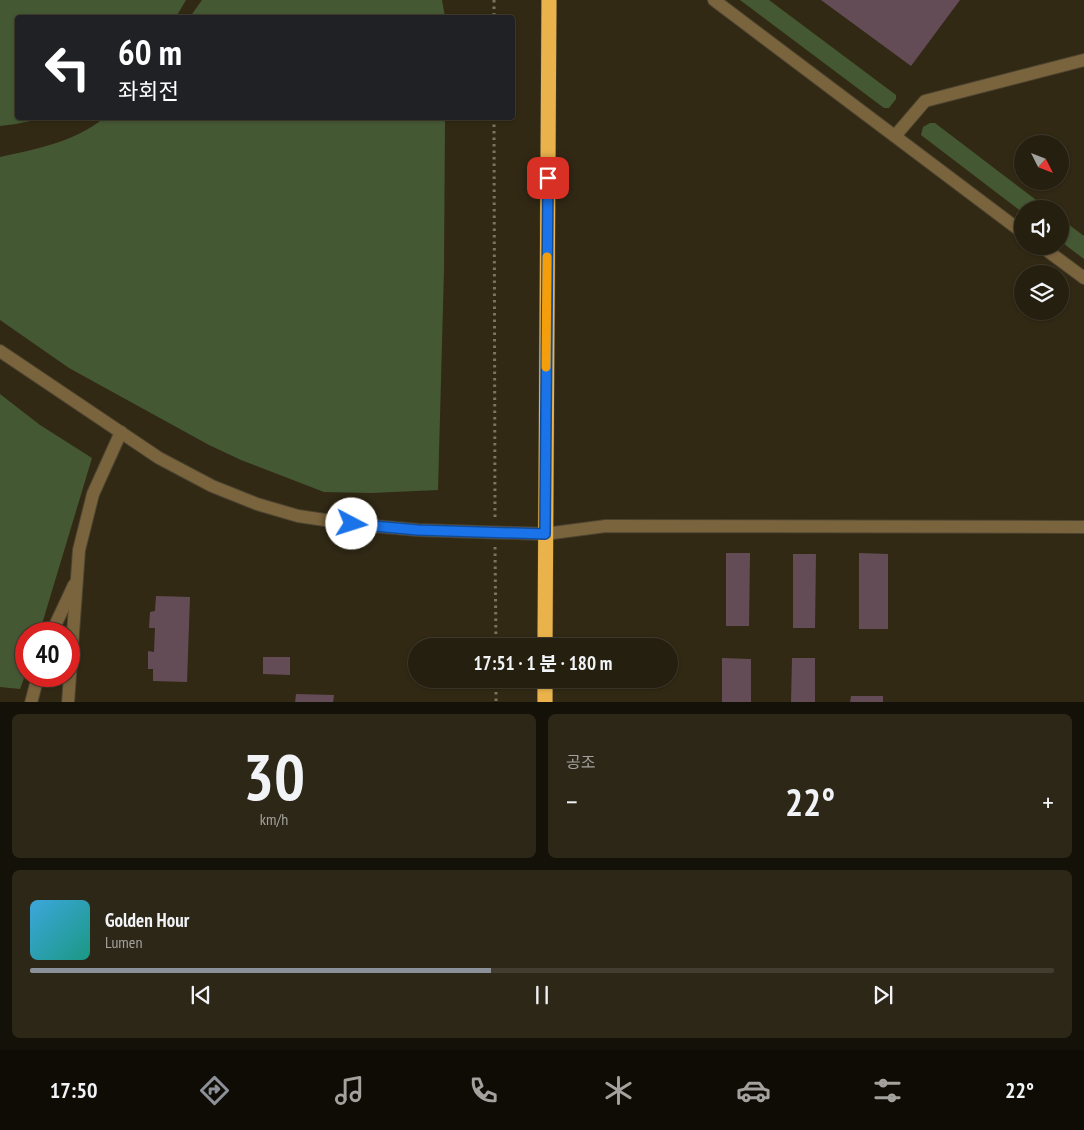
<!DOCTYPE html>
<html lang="ko">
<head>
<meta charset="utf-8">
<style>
	body { margin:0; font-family:"PT Sans Narrow","Noto Sans KR",sans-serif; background:#2d2718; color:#f1f3f6; height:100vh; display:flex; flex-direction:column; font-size:19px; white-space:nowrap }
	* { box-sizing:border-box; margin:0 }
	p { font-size:16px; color:#a3a29e }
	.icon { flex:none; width:28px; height:28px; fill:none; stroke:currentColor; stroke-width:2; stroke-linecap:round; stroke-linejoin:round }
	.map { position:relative; height:702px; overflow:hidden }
	.panel { display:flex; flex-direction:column; gap:12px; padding:12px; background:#141108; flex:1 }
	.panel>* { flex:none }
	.top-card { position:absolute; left:15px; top:15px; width:500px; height:105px; border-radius:5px; box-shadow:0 1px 4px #0004,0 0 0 1px #423d2f; background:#202124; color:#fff; overflow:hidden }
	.needle { width:32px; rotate:132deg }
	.controls { position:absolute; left:1014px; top:135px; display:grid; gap:10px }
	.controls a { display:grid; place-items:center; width:55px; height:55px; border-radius:50%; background:#251f0f; box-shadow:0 1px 4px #0004,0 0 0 1px #423d2f; font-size:25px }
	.speed { position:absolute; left:15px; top:622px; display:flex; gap:10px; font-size:25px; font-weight:700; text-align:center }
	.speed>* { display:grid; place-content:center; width:65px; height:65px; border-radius:50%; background:#251f0f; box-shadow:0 1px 4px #0004,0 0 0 1px #423d2f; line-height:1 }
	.speed .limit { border:8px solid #d22; background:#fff; color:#111 }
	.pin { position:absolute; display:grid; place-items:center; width:42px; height:42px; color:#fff; margin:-21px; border-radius:10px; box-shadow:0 2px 8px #0006 }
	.me { position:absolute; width:55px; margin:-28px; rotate:95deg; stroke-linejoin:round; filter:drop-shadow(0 0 4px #0008) }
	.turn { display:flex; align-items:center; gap:18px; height:105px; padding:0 20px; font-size:22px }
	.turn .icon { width:65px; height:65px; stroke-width:2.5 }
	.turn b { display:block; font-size:35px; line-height:42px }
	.big { font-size:38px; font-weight:700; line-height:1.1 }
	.panel .card { flex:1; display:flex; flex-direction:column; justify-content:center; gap:8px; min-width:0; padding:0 18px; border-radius:8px; background:#2d2718 }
	.panel .dial { align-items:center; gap:0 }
	.dial b { font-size:65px; line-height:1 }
	.song { display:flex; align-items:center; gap:15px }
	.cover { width:60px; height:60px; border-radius:8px; background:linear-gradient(135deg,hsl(200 70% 55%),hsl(170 70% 35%)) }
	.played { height:5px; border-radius:2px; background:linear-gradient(90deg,#8c9099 45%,#423d2f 45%) }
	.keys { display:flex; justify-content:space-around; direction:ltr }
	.heat { display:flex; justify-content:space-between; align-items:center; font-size:28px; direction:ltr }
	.panel .tiles { flex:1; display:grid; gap:12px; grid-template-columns:1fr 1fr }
	.card:last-child { grid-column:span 2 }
	.trip { position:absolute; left:408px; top:638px; width:270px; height:50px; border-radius:25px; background:#251f0f; box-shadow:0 1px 4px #0004,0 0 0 1px #423d2f; font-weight:700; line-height:50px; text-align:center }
	.tabs { display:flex; height:80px; justify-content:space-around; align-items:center; background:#0f0c06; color:#a3a29e }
	.tabs .icon { width:35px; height:35px }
	.tabs .on { color:#8c9099 }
	.tabs b { font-size:22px; color:#f1f3f6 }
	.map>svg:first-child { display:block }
	.green { fill:#455834 }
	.building { fill:#644c57 }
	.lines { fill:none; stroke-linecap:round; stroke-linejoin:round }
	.minor-casing { stroke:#4c4430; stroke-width:14 }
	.highway-casing { stroke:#4c4430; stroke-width:16 }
	.path { stroke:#7b7463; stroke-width:3; stroke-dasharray:2.5 4; stroke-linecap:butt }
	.minor { stroke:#7a643e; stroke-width:12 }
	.highway { stroke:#e9b24b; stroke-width:15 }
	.route-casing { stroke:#114b97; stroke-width:12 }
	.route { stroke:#1a73e8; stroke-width:9 }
	.slow { stroke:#f59e0b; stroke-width:9 }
</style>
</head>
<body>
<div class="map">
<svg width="1084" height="703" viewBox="0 0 1084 703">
	<rect width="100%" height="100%" fill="#312914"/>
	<g class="green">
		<path d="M 0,0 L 186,0 L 176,17 L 18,18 L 18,118 L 45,118 L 16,124 L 0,126 Z"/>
		<path d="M 202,0 L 442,0 L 445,17 L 190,17 Z"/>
		<path d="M 740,0 L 769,0 L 896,95 L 896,99 L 889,108 L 884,108 Z"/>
		<path d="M 104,118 L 445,118 L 444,270 L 438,490 L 371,493 L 324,492 L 241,460 L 209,445 L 69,368 L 0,320 L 0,157 C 36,149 75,142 104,118 Z"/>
		<path d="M 930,123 L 935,123 L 1048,209 L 1022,209 L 1022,212 L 921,135 L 923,127 Z"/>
		<path d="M 1060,218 L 1084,236 L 1084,259 L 1060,241 Z"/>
		<path d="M 0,394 L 40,425 L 92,458 L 39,634 L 26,634 L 26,673 L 20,689 L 0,687 Z"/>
	</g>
	<g class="building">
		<path d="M 821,0 L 960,0 L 911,66 Z"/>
		<path d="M 726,553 L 750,553 L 749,626 L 726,626 Z"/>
		<path d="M 859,553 L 888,554 L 888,629 L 859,629 Z"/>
		<path d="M 793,554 L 816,554 L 815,628 L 793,628 Z"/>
		<path d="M 156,596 L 190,597 L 187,682 L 153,681 L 153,669 L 148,669 L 148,651 L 154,652 L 155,628 L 149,628 L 150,612 L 155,611 Z"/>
		<path d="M 263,657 L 290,657 L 290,675 L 263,674 Z"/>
		<path d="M 722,658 L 751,659 L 751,703 L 722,703 Z"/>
		<path d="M 792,658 L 815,658 L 815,703 L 791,703 Z"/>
		<path d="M 296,694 L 334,695 L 333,703 L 295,703 Z"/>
		<path d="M 851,696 L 883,696 L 883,703 L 850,703 Z"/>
	</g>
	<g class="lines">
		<defs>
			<g id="minor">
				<path d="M 714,0 L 1022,232"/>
				<path d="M 895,136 L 925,101 L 1084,60"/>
				<path d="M 1041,246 L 1084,278"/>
				<path d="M 0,351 L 159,458 L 212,486 L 257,504 L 298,516 L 352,524 L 418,530 L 545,534 L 606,526 L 1084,527"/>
				<path d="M 51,634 L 74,585"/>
				<path d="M 31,703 L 38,676"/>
				<path d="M 68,703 L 79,550 L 93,494 L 121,432"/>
			</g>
			<g id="highway">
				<path d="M 545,646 L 549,0"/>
				<path d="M 545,703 L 545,679"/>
			</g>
		</defs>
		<use href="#minor" class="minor-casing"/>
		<use href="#highway" class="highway-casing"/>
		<g class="path">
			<path d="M 494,0 L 494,18"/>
			<path d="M 494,118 L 495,518"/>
			<path d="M 495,547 L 496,646"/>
			<path d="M 496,679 L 496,703"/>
		</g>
		<use href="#minor" class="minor"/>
		<use href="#highway" class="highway"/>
	</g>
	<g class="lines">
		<defs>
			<path id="route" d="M 352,524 L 418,530 L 545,534 L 548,178"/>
		</defs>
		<use href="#route" class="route-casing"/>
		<use href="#route" class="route"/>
		<path class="slow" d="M 546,367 L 547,257"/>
	</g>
</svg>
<div class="controls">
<a><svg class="needle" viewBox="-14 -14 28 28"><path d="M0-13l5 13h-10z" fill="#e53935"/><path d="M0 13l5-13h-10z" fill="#a3a29e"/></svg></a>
<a><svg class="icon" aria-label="sound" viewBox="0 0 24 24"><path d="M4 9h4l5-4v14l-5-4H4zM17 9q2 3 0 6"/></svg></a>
<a><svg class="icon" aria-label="layers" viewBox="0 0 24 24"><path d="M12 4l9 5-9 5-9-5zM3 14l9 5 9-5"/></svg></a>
</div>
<div class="speed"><div class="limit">40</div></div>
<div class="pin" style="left:548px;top:178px;background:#d93025"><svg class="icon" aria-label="arrive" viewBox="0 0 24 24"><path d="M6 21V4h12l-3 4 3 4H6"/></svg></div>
<svg class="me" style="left:352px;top:524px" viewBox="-20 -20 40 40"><circle r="19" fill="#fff"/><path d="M0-13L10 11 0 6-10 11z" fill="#1a73e8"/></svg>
<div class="trip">17:51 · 1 분 · 180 m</div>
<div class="top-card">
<div class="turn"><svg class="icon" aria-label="left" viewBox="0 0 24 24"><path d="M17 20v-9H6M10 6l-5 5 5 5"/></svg><div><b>60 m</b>좌회전</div></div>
</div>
</div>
<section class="panel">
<div class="tiles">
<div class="card dial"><b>30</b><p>km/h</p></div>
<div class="card"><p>공조</p>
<div class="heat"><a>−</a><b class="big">22°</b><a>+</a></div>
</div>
<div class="card">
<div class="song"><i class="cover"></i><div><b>Golden Hour</b><p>Lumen</p></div></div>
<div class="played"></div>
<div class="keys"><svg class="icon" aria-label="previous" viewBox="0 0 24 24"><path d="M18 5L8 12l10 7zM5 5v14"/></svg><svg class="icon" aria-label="pause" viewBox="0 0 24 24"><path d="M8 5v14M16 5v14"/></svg><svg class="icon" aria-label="next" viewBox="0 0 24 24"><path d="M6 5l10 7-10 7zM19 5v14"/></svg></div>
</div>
</div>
</section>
<nav class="tabs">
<b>17:50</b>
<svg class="icon on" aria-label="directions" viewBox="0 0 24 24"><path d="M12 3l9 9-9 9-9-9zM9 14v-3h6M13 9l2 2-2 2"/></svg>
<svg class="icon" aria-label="music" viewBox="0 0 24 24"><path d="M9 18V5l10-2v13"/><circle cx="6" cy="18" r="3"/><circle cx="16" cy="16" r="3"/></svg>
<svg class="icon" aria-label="phone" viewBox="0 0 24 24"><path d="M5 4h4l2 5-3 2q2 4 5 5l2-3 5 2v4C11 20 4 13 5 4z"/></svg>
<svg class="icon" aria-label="climate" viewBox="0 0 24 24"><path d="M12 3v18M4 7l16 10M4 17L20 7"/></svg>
<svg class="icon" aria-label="car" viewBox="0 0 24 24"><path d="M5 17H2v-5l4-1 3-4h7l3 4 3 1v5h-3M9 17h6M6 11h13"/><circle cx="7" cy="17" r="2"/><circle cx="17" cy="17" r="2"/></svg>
<svg class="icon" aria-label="filters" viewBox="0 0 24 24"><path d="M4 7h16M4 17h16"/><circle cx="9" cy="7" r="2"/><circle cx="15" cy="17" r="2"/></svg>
<b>22°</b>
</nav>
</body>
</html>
